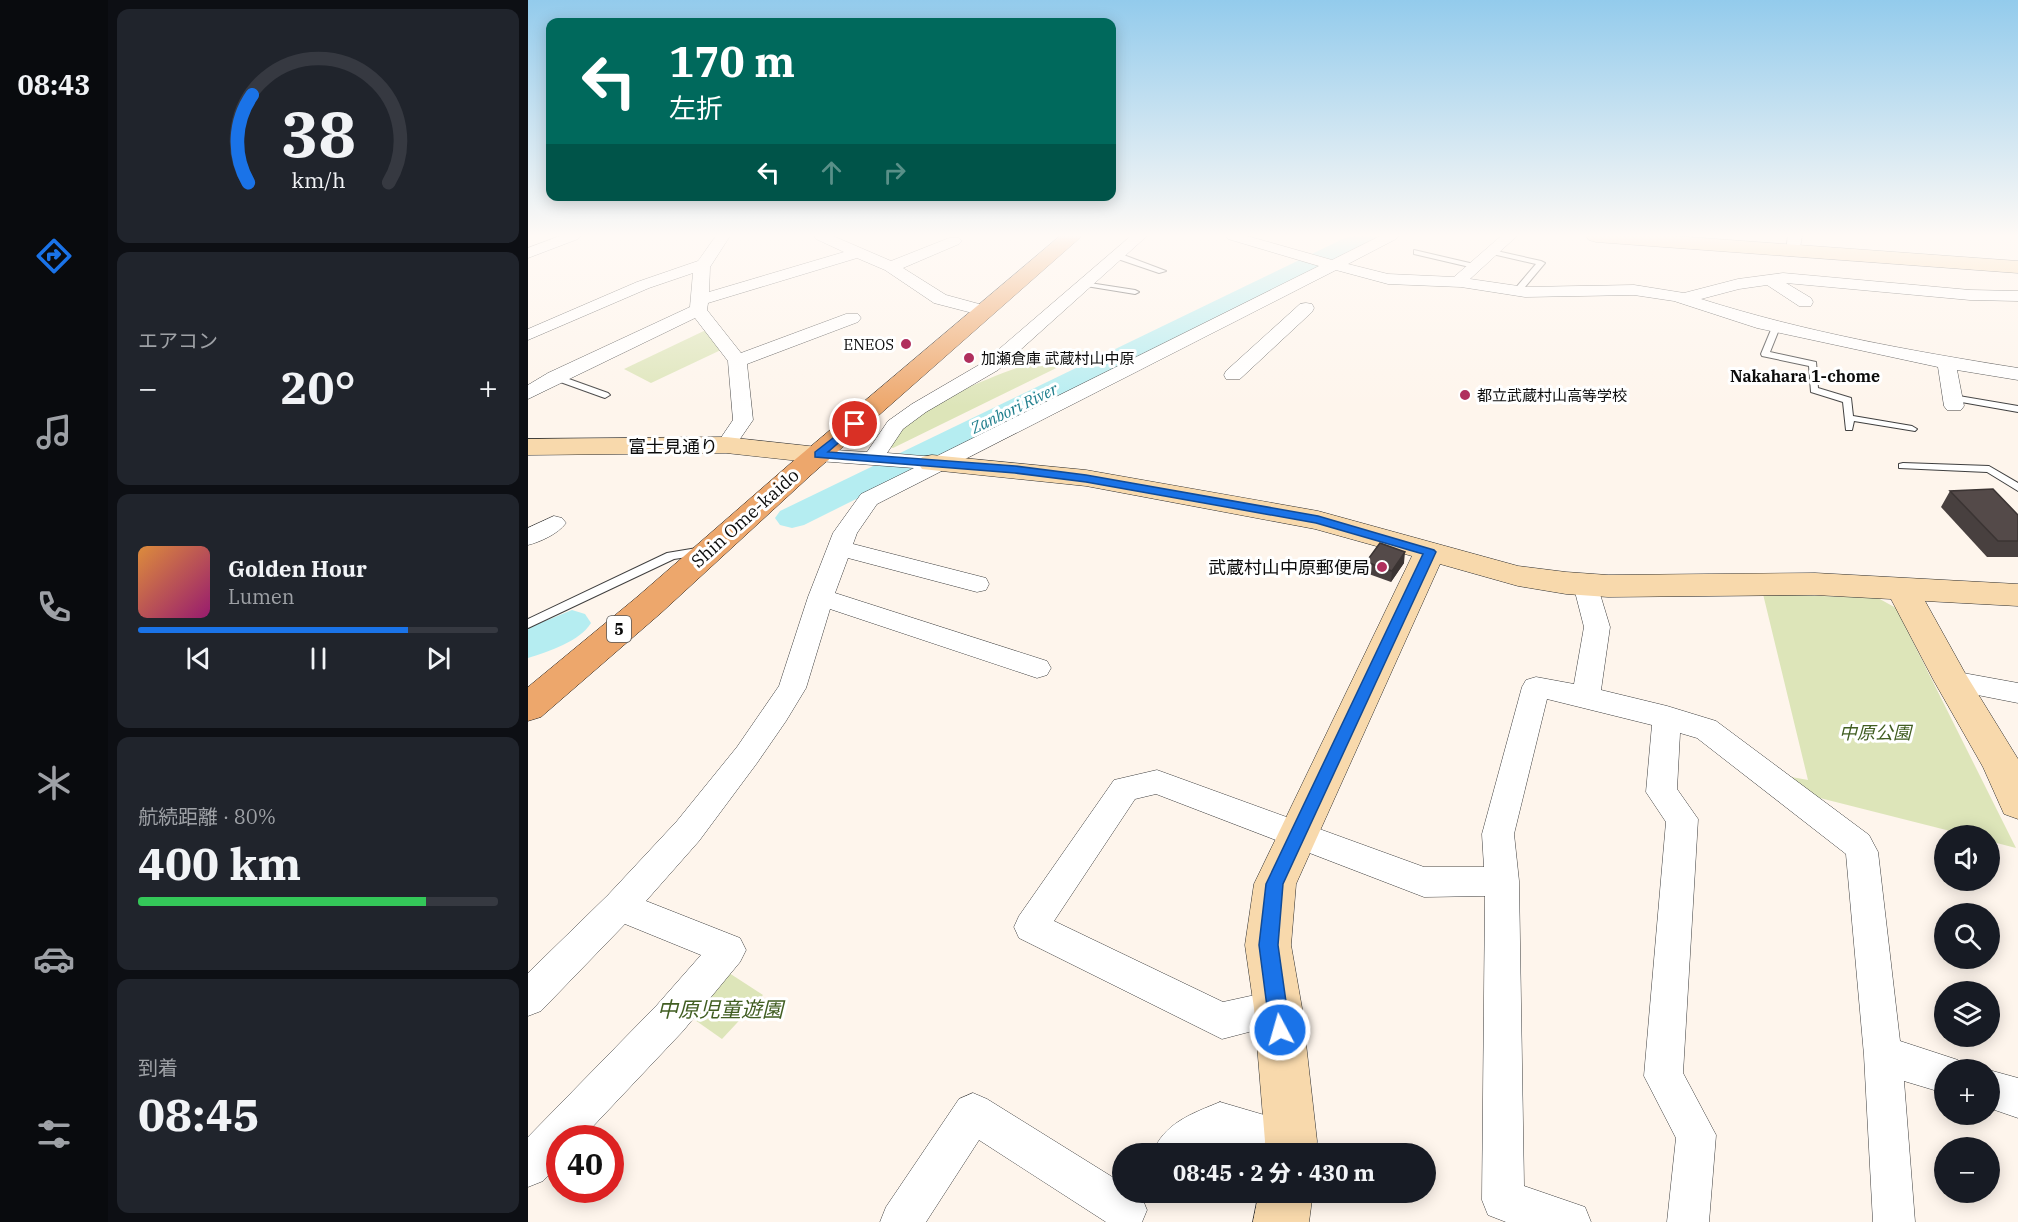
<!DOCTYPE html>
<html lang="ja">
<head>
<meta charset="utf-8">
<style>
	body { margin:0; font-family:"IBM Plex Serif","Noto Sans JP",serif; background:#20242c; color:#f1f3f6; height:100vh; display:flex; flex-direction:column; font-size:22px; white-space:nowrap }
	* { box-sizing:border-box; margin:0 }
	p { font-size:20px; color:#9ea1a6 }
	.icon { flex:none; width:33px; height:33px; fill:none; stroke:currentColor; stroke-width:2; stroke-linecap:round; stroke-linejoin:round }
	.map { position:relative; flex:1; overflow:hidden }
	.panel { display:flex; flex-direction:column; gap:9px; padding:9px; background:#0d0f14; width:420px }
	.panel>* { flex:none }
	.guide { position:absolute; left:18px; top:18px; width:570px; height:183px; border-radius:12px; box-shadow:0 3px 15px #0003; background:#00695c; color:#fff; overflow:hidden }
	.buttons { position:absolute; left:1406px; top:825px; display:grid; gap:12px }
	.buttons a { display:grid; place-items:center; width:66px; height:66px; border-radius:50%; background:#171b24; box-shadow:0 3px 15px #0003; font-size:30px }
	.speed { position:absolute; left:18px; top:1125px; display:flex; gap:12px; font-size:30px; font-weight:700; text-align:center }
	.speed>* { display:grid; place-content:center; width:78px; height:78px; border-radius:50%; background:#171b24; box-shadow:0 3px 15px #0003; line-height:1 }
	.speed .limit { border:9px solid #d22; background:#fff; color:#111 }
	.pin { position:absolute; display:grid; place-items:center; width:51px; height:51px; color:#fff; margin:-26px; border:3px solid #fff; border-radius:50%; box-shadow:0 2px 6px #0007 }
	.me { position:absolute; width:66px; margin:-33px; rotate:354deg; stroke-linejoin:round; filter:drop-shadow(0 0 4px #0008) }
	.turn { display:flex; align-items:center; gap:21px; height:126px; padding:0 24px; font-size:27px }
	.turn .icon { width:78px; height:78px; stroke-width:2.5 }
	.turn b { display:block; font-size:42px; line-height:51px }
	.lanes { display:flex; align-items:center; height:57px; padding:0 24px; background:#0003; justify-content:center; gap:30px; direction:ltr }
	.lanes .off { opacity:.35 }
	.big { font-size:45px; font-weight:800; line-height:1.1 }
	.panel .card { flex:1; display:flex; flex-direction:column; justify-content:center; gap:9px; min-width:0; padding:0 21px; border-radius:12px; background:#20242c }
	.panel .dial { align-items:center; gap:0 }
	.dial svg { height:156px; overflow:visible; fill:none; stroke:#363941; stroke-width:7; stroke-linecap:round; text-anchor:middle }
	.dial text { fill:#f1f3f6; stroke:none }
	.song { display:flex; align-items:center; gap:18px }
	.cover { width:72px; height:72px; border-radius:9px; background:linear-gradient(135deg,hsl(30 70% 55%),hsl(320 70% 35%)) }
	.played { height:6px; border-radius:3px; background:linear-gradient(90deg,#1a73e8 75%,#363941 75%) }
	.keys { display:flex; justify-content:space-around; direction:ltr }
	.heat { display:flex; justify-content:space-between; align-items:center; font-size:33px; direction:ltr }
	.charge { height:9px; border-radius:4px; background:linear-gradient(90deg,#34c759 80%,#363941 0) }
	.trip { position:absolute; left:584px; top:1143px; width:324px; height:60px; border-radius:30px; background:#171b24; box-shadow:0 3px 15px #0003; font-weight:800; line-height:60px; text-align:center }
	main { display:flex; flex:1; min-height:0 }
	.tabs { display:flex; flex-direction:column; width:108px; justify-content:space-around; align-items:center; background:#090b0e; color:#9ea1a6 }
	.tabs .icon { width:42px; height:42px }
	.tabs .active { color:#1a73e8 }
	.tabs b { font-size:27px; color:#f1f3f6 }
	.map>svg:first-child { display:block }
	.green { fill:#dde5b9 }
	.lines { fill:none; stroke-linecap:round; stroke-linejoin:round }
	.river { fill:#b5edf1; fill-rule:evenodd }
	.lane-casing { stroke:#3f3f3f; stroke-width:2 }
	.street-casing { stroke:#3f3f3f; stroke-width:1 }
	.secondary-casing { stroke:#2e2e2e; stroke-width:1 }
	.primary-casing { stroke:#1d1d1d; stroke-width:1 }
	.lane { fill:#fff; fill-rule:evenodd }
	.street { fill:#fff; fill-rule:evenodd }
	.secondary { fill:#f8d9ac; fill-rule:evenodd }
	.primary { fill:#eda76c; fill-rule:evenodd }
	.wall { fill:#48403f }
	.shaded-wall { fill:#3b3433 }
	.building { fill:#544a49; stroke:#3b3433; stroke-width:1.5 }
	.route { fill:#1a73e8; stroke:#114b97; stroke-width:1.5 }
	.poi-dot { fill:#b02f5d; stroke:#fff; stroke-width:2 }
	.labels { text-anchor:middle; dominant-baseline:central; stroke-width:6; stroke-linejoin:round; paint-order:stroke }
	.far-poi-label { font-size:15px; fill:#0c0c0c; stroke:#fff; text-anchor:start }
	.far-neighbourhood-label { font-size:16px; font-weight:bold; fill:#0c0c0c; stroke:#fff }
	.far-water-label { font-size:16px; font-style:italic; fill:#1f7e8c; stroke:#fff }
	.shield { fill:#fff; stroke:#555; stroke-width:1.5 }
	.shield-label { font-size:16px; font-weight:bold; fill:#0c0c0c }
	.street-label { font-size:18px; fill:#0c0c0c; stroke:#fff }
	.poi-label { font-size:18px; fill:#0c0c0c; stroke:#fff; text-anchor:end }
	.park-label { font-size:18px; font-style:italic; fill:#415e22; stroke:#fff }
	.near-park-label { font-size:21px; font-style:italic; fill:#415e22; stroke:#fff }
</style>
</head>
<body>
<main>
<nav class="tabs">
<b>08:43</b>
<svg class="icon active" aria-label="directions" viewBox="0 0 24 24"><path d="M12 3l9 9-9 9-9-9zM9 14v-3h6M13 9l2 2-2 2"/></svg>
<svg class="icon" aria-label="music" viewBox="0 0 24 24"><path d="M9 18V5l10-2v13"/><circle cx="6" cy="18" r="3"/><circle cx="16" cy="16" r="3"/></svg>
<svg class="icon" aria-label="phone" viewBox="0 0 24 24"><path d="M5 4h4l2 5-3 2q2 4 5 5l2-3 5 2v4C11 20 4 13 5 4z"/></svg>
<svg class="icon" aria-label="climate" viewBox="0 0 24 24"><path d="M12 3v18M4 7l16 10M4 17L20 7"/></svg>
<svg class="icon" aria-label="car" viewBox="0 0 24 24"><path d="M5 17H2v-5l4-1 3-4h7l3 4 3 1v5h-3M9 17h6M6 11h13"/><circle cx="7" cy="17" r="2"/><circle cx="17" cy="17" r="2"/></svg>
<svg class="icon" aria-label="filters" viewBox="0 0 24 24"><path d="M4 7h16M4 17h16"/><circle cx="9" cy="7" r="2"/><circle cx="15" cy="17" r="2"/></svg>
</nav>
<section class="panel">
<div class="card dial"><svg viewBox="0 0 100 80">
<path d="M14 69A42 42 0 1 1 86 69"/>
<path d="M14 69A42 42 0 0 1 16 24" stroke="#1a73e8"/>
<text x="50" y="56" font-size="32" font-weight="700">38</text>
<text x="50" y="72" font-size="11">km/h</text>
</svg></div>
<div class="card"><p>エアコン</p>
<div class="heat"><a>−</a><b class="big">20°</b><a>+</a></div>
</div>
<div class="card">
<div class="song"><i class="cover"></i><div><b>Golden Hour</b><p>Lumen</p></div></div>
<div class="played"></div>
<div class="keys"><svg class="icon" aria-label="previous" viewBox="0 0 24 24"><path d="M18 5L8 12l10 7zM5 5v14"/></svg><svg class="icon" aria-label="pause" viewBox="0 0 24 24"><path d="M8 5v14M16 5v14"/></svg><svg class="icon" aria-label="next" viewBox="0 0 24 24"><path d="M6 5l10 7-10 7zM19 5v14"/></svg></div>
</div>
<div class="card"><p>航続距離 · 80%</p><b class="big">400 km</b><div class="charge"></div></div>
<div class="card"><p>到着</p><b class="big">08:45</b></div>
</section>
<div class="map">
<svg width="1490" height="1222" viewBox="0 0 1490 1222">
	<rect width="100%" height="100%" fill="#fef5ec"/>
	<g class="green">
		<path d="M 180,329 L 195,349 L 123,383 L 96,369 Z"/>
		<path d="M 554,350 L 563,351 L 365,448 L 361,447 C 367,439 372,428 380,422 C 423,390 502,359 554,350 Z"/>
		<path d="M 1235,594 L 1350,598 L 1368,608 L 1488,848 L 1461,841 L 1461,836 L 1438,835 L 1284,796 L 1258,776 L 1280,780 Z"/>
		<path d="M 198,971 L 235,995 L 194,1039 L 157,1013 Z"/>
	</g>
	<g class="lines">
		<g class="river">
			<path d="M 821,236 L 849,236 L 846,241 L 276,525 L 264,528 L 252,525 L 247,518 L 252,511 Z"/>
			<path d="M 44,610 L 57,614 L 63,623 C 52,641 20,652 0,658 L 0,628 Z"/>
		</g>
		<defs>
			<g id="lane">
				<path d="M 960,249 L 1013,261 L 1017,263 L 992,293 L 989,293 L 985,291 L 1008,264 L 960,253 Z"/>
				<path d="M 886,250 L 946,264 L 950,266 L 946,268 L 886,254 Z"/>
				<path d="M 587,254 L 593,254 L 638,271 L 631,273 L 587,258 Z"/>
				<path d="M 555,282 L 607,290 L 611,292 L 607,294 L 558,286 L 554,284 Z"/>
				<path d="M 1245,325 L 1252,327 L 1242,352 L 1288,362 L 1290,388 L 1323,398 L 1325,416 L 1384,426 L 1389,429 L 1387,431 L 1326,421 L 1324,430 L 1318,430 L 1315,402 L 1283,392 L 1281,366 L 1234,356 L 1233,354 Z"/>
				<path d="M 27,374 L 80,393 L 82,395 L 77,398 L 74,397 L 24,379 L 24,375 Z"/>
				<path d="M 1425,395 L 1490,406 L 1490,412 L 1422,400 L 1422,396 Z"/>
				<path d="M 1375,463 L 1461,466 L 1490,483 L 1490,491 L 1459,472 L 1371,468 L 1371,464 Z"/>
				<path d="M 175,547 L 179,548 L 181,551 L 179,554 L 146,559 L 0,628 L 0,619 L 139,553 Z"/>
			</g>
			<g id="street">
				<path d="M 32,236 L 52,236 L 50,239 L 0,258 L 0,248 Z"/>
				<path d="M 188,236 L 202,236 L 182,267 L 181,292 L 316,252 L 288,239 L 286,236 L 305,236 L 363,261 L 421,238 L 431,238 L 434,241 L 431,244 L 375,268 L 418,295 L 462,307 L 465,311 L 462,315 L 456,316 L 406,303 L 357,270 L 329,258 L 180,303 L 179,310 L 213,353 L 318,314 L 330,314 L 333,318 L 330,322 L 219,364 L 225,420 L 205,449 L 198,451 L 191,449 L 188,445 L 205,420 L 200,361 L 167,318 L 0,399 L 0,385 L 20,373 L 162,307 L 165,273 L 121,288 L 0,340 L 0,329 L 109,282 L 170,261 Z"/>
				<path d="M 603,236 L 619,236 L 470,370 L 398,412 L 375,429 L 359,453 L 407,457 L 791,266 L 700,239 L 698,236 L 719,236 L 804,260 L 852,236 L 870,236 L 868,239 L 820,264 L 860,274 L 926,277 L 973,236 L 989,236 L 942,279 L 997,287 L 1106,285 L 1156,293 L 1210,279 L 1255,273 L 1442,290 L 1490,291 L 1490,301 L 1442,300 L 1258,283 L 1283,298 L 1285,302 L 1283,306 L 1271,306 L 1239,285 L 1211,289 L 1173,299 C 1277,332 1383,351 1490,368 L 1490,380 L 1429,370 L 1436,406 L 1433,410 L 1419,410 L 1416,406 L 1410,367 L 1229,328 L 1146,301 L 1106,295 L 997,297 L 933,287 L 860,284 L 808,270 L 349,504 L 329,533 L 325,544 L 458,578 L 461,584 L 458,590 L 449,592 L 320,558 L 307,593 L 519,661 L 523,668 L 519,675 L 509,678 L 302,609 L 278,688 L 258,721 L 229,763 L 171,841 L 118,901 L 212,938 L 218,950 L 212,962 L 155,1031 L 54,1138 L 32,1138 L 32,1163 L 15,1181 L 0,1187 L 0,1137 L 129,1005 L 173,955 L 97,924 L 13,1011 L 0,1016 L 0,973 L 80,895 L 149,821 L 209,747 L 251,686 L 280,597 L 305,533 L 333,494 L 386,468 L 290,461 L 283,459 L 279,455 L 283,451 L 290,449 L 339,452 L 360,421 L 384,404 L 456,362 Z"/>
				<path d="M 1260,236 L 1274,236 L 1271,254 L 1261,254 L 1258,251 Z"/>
				<path d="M 778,303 L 784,304 L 786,308 L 784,312 L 712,379 L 698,379 L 696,375 L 698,371 L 772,304 Z"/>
				<path d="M 26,516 L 34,518 L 38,523 C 30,534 12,542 0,545 L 0,528 Z"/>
				<path d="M 1057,576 L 1066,578 L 1069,584 L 1082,627 L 1073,690 L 1139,706 L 1188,721 L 1341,835 L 1350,852 L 1372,1041 L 1430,1060 L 1433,1070 L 1416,1070 L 1416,1093 L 1376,1081 L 1387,1222 L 1345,1222 L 1336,1055 L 1318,854 L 1169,738 L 1152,733 L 1149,789 L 1170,819 L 1155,1073 L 1188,1135 L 1181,1222 L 1139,1222 L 1148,1138 L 1116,1076 L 1138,822 L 1118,792 L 1124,725 L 1019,699 L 986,834 L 991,881 L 996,1186 L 1057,1207 L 1063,1222 L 978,1222 L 960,1215 L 954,1200 L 957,896 L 896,897 L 628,794 L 607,799 L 526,921 L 695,1002 L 750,990 L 763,995 L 768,1008 L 763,1021 L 694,1039 L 491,938 L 486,927 L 491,916 L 586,780 L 629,770 L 896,867 L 956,867 L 954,834 L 994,687 L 998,680 L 1008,677 L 1046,684 L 1056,627 L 1045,584 L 1048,578 Z"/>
				<path d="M 1424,671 L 1490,683 L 1490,703 L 1414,688 L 1410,681 L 1414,674 Z"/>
				<path d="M 1461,1070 L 1490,1078 L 1490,1118 L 1461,1108 Z"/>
				<path d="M 445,1093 L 459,1099 L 594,1183 L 594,1192 C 613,1192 612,1193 619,1210 L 614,1222 L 578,1222 L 451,1140 L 398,1222 L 352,1222 L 358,1207 L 431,1099 Z"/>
				<path d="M 692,1102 L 777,1127 L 783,1141 L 778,1154 L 735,1154 L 694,1143 L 674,1154 L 624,1154 C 636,1123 663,1114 692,1102 Z"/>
			</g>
			<g id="secondary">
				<path d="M 1058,236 L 1146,236 L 1490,261 L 1490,273 L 1068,242 L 1061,240 Z"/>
				<path d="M 198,437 L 290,447 L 300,449 L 304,455 L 300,461 L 290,463 L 198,453 L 0,455 L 0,439 Z"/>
				<path d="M 404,455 L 558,470 L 790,511 L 990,566 L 1038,572 L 1080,575 L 1287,573 L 1490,584 L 1490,606 L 1397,601 L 1437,673 L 1490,759 L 1490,819 L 1476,814 L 1455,767 L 1406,681 L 1363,599 L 1287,595 L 1080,597 L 1038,594 L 990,586 L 912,564 L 768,884 L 763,945 L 774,1008 L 789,1141 L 788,1154 L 736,1154 L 737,1141 L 726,1008 L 717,945 L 726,884 L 884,556 L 787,529 L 558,486 L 394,469 L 390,463 L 394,457 Z"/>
				<path d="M 731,1192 L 785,1192 L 781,1222 L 725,1222 Z"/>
			</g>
			<path id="primary" d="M 532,236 L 554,236 L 283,475 L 133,613 L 13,717 L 0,721 L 0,687 L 109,597 L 263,463 Z"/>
		</defs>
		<use href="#lane" class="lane-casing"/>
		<use href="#street" class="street-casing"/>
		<use href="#secondary" class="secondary-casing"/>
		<use href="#primary" class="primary-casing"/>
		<use href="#lane" class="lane"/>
		<use href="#street" class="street"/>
		<use href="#secondary" class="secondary"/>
		<use href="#primary" class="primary"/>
	</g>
	<g class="wall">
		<path d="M 1422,491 L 1490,515 L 1490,557 L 1459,557 L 1413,507 Z"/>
		<path d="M 838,562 L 876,563 L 863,582 L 838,573 Z"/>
	</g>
	<path class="shaded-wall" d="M 877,552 L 876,563 L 863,582 L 864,571 Z"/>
	<g class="building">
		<path d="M 1465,489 L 1490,515 L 1490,541 L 1470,541 L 1422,491 Z"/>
		<path d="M 852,543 L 877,552 L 864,571 L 838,562 Z"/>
	</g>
	<linearGradient id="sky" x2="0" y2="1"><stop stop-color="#93cbec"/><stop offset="0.58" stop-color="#fffaf6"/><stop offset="1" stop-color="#fffaf6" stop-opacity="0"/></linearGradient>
	<rect width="1490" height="407" fill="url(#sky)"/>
	<path class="route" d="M 327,421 L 332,424 L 330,426 L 300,452 L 487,466 L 558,475 L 790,516 L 906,550 L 908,552 L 755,884 L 750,945 L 762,1030 L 759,1037 L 752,1040 L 745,1037 L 742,1030 L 731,945 L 738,884 L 895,554 L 788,523 L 558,482 L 487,473 L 287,457 L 287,452 Z"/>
	<g class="poi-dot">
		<circle cx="378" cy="344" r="6"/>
		<circle cx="441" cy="358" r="6"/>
		<circle cx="937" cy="395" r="6"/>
		<circle cx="854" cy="567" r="6"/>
	</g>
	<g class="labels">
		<g class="far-poi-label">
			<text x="366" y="344" text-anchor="end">ENEOS</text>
			<text x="453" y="358">加瀬倉庫 武蔵村山中原</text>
			<text x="949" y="395">都立武蔵村山高等学校</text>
		</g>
		<g class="far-neighbourhood-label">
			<text x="1277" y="376">Nakahara 1-chome</text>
		</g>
		<g class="far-water-label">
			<text transform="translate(486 408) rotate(-26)">Zanbori River</text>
		</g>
		<rect class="shield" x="79" y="616" width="24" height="26" rx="4.5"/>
		<g class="shield-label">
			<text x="91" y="629">5</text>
		</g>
		<g class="street-label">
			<text x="145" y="446">富士見通り</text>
			<text transform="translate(217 518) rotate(-42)">Shin Ome-kaido</text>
		</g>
		<g class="poi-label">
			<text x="842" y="567">武蔵村山中原郵便局</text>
		</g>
		<g class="park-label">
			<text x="1347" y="732">中原公園</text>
		</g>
		<g class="near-park-label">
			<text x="192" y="1009">中原児童遊園</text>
		</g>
	</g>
</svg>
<div class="buttons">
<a><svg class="icon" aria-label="sound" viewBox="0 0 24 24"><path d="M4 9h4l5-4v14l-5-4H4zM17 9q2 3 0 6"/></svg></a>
<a><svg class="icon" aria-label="search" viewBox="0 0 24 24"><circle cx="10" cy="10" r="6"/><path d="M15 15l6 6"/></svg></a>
<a><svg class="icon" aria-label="layers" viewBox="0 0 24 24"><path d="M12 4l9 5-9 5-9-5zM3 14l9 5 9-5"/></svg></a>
<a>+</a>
<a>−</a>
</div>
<div class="speed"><div class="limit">40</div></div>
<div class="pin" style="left:327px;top:424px;background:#d93025"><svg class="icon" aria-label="arrive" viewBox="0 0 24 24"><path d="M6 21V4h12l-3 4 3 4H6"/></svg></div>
<svg class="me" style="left:752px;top:1030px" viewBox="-20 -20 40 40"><circle r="17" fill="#1a73e8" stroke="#fff" stroke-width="3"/><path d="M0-11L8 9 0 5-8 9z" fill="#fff"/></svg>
<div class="trip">08:45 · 2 分 · 430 m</div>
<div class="guide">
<div class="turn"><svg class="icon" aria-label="left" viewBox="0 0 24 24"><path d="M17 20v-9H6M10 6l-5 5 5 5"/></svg><div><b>170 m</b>左折</div></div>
<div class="lanes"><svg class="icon" aria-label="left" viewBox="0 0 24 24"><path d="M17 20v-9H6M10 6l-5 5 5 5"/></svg><svg class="icon off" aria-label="ahead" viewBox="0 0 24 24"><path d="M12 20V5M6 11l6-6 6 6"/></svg><svg class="icon off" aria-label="right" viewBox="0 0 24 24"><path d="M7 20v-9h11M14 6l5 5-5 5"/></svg></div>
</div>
</div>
</main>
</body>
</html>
